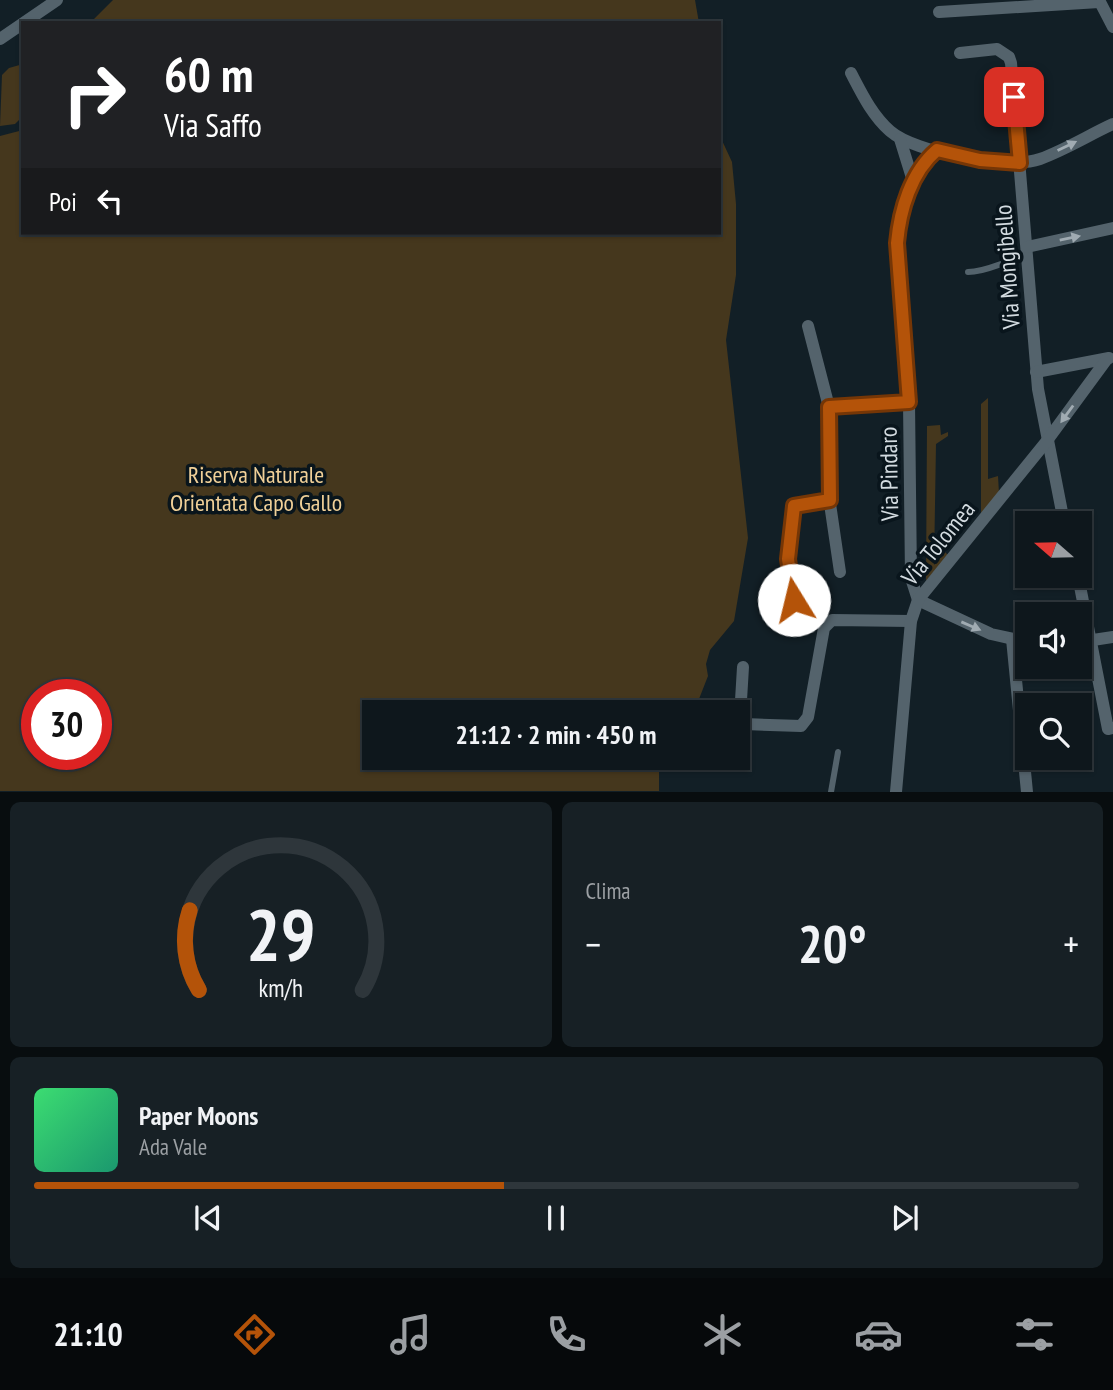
<!DOCTYPE html>
<html lang="it">
<head>
<meta charset="utf-8">
<style>
	body { margin:0; font-family:"PT Sans Narrow",sans-serif; background:#172025; color:#f1f3f6; height:100vh; display:flex; flex-direction:column; font-size:26px; white-space:nowrap }
	* { box-sizing:border-box; margin:0 }
	p { font-size:23px; color:#9b9fa3 }
	.icon { flex:none; width:38px; height:38px; fill:none; stroke:currentColor; stroke-width:2; stroke-linecap:round; stroke-linejoin:round }
	.map { position:relative; height:792px; overflow:hidden }
	.sheet { display:flex; flex-direction:column; gap:10px; padding:10px; background:#080d0f; flex:1 }
	.sheet>* { flex:none }
	.top-card { position:absolute; left:21px; top:21px; width:700px; height:214px; border-radius:0px; box-shadow:0 2px 5px #0004,0 0 0 2px #2e363b; background:#202124; color:#fff; overflow:hidden }
	.needle { width:46px; rotate:290deg }
	.fabs { position:absolute; left:1015px; top:511px; display:grid; gap:14px }
	.fabs a { display:grid; place-items:center; width:77px; height:77px; border-radius:0px; background:#0e171c; box-shadow:0 2px 5px #0004,0 0 0 2px #2e363b; font-size:35px }
	.speed { position:absolute; left:21px; top:679px; display:flex; gap:14px; font-size:35px; font-weight:700; text-align:center }
	.speed>* { display:grid; place-content:center; width:91px; height:91px; border-radius:50%; background:#0e171c; box-shadow:0 2px 5px #0004,0 0 0 2px #2e363b; line-height:1 }
	.speed .limit { border:10px solid #d22; background:#fff; color:#111 }
	.pin { position:absolute; display:grid; place-items:center; width:60px; height:60px; color:#fff; margin:-30px; border-radius:14px; box-shadow:0 4px 10px #0006 }
	.me { position:absolute; width:77px; margin:-38px; rotate:351deg; stroke-linejoin:round; filter:drop-shadow(0 0 5px #0008) }
	.turn { display:flex; align-items:center; gap:24px; height:147px; padding:0 28px; font-size:32px }
	.turn .icon { width:91px; height:91px; stroke-width:2.5 }
	.turn b { display:block; font-size:49px; line-height:60px }
	.then { display:flex; align-items:center; height:66px; padding:0 28px; background:#0003; gap:14px; font-size:26px }
	.big { font-size:52px; font-weight:800; line-height:1.1 }
	.sheet .card { flex:1; display:flex; flex-direction:column; justify-content:center; gap:10px; min-width:0; padding:0 24px; border-radius:10px; background:#172025 }
	.sheet .dial { align-items:center; gap:0 }
	.dial svg { height:182px; overflow:visible; fill:none; stroke:#2e363b; stroke-width:7; stroke-linecap:round; text-anchor:middle }
	.dial text { fill:#f1f3f6; stroke:none }
	.song { display:flex; align-items:center; gap:21px }
	.cover { width:84px; height:84px; border-radius:10px; background:linear-gradient(135deg,hsl(140 70% 55%),hsl(160 70% 35%)) }
	.played { height:7px; border-radius:4px; background:linear-gradient(90deg,#b45309 45%,#2e363b 45%) }
	.keys { display:flex; justify-content:space-around; direction:ltr }
	.heat { display:flex; justify-content:space-between; align-items:center; font-size:38px; direction:ltr }
	.sheet .tiles { flex:1; display:grid; gap:10px; grid-template-columns:1fr 1fr }
	.card:last-child { grid-column:span 2 }
	.trip { position:absolute; left:362px; top:700px; width:388px; height:70px; border-radius:0px; background:#0e171c; box-shadow:0 2px 5px #0004,0 0 0 2px #2e363b; font-weight:800; line-height:70px; text-align:center }
	.dock { display:flex; height:112px; justify-content:space-around; align-items:center; background:#06090b; color:#9b9fa3 }
	.dock .icon { width:49px; height:49px }
	.dock .current { color:#b45309 }
	.dock b { font-size:32px; color:#f1f3f6 }
	.map>svg:first-child { display:block }
	.green { fill:#45371d; fill-rule:evenodd }
	.lines { fill:none; stroke-linecap:round; stroke-linejoin:round }
	.service { stroke:#54636c; stroke-width:6 }
	.minor { stroke:#54636c; stroke-width:12 }
	.oneway { fill:#a0abb2 }
	.route-casing { stroke:#753606; stroke-width:18 }
	.route { stroke:#b45309; stroke-width:12 }
	.labels { text-anchor:middle; dominant-baseline:central; stroke-width:7; stroke-linejoin:round; paint-order:stroke }
	.street-label { font-size:24px; fill:#d3dbe0; stroke:#09151c }
	.park-label { font-size:24px; fill:#f0d098; stroke:#09151c }
</style>
</head>
<body>
<div class="map">
<svg width="1113" height="792" viewBox="0 0 1113 792">
	<rect width="100%" height="100%" fill="#121f26"/>
	<g class="green">
		<path d="M 113,0 L 695,0 L 699,23 L 90,23 Z"/>
		<path d="M 23,64 L 23,116 L 15,124 L 0,126 L 2,75 L 9,68 Z"/>
		<path d="M 23,130 L 23,233 L 719,233 L 719,134 L 732,162 L 736,204 L 736,275 L 726,340 L 748,538 L 734,621 L 710,650 L 706,664 L 708,676 L 699,699 L 689,712 L 374,712 L 374,758 L 665,758 L 659,767 L 659,791 L 0,791 L 0,136 ZM 37,695 L 96,695 L 96,754 L 37,754 Z"/>
		<path d="M 988,398 L 988,479 L 998,476 L 999,493 L 981,515 L 981,404 Z"/>
		<path d="M 940,425 L 941,435 L 948,432 L 948,436 L 936,444 L 934,565 L 945,552 L 948,555 L 926,581 L 927,426 Z"/>
	</g>
	<g class="lines">
		<g class="service">
			<path d="M 968,272 C 989,272 1006,259 1028,257"/>
			<path d="M 831,792 L 838,752"/>
		</g>
		<g class="minor">
			<path d="M 1099,0 L 1113,27"/>
			<path d="M 939,12 L 1099,2"/>
			<path d="M 0,39 L 57,0"/>
			<path d="M 960,53 L 997,49 L 1009,57 L 1011,63 L 1038,389 L 1062,512"/>
			<path d="M 851,73 C 862,94 872,115 890,131 C 915,153 1008,170 1040,159 C 1065,150 1089,135 1113,124"/>
			<path d="M 900,139 L 913,181"/>
			<path d="M 1027,247 L 1113,228"/>
			<path d="M 808,326 L 829,407 L 829,497 L 840,572"/>
			<path d="M 1036,372 L 1109,358"/>
			<path d="M 829,407 L 909,402"/>
			<path d="M 1078,576 L 1108,729 L 1113,728"/>
			<path d="M 794,600 L 788,559 L 794,506 L 830,500"/>
			<path d="M 918,600 L 911,578 L 909,402 L 897,243 C 900,210 911,172 937,150"/>
			<path d="M 918,600 L 991,634 L 1027,642"/>
			<path d="M 1012,639 L 1027,792"/>
			<path d="M 1080,642 L 1113,637"/>
			<path d="M 743,667 L 740,717 L 744,724 L 801,726 L 808,717 L 824,628 L 832,620 L 911,621"/>
			<path d="M 896,792 L 911,621 L 918,600 L 1046,442 L 1107,359"/>
		</g>
	</g>
	<defs><path id="oneway-solid" d="M-6-.8H1V-3.2L6.5 0L1 3.2V.8H-6Z" transform="scale(1.75)"/></defs>
	<g class="oneway">
		<use href="#oneway-solid" transform="translate(1067 146) rotate(-26)"/>
		<use href="#oneway-solid" transform="translate(1070 238) rotate(-12)"/>
		<use href="#oneway-solid" transform="translate(1067 414) rotate(126)"/>
		<use href="#oneway-solid" transform="translate(971 626) rotate(23)"/>
	</g>
	<g class="lines">
		<defs>
			<path id="route" d="M 794,600 L 788,559 L 794,506 L 830,500 L 829,407 L 909,402 L 897,243 C 900,210 911,172 937,150 L 980,160 L 1020,163 L 1014,97"/>
		</defs>
		<use href="#route" class="route-casing"/>
		<use href="#route" class="route"/>
	</g>
	<g class="labels">
		<g class="street-label">
			<text transform="translate(1007 267) rotate(-94)">Via Mongibello</text>
			<text transform="translate(889 474) rotate(-91)">Via Pindaro</text>
			<text transform="translate(938 543) rotate(-51)">Via Tolomea</text>
		</g>
		<g class="park-label">
			<text x="256" y="474">Riserva Naturale<tspan x="256" dy="28">Orientata Capo Gallo</tspan></text>
		</g>
	</g>
</svg>
<div class="fabs">
<a><svg class="needle" viewBox="-14 -14 28 28"><path d="M0-13l5 13h-10z" fill="#e53935"/><path d="M0 13l5-13h-10z" fill="#9b9fa3"/></svg></a>
<a><svg class="icon" aria-label="sound" viewBox="0 0 24 24"><path d="M4 9h4l5-4v14l-5-4H4zM17 9q2 3 0 6"/></svg></a>
<a><svg class="icon" aria-label="search" viewBox="0 0 24 24"><circle cx="10" cy="10" r="6"/><path d="M15 15l6 6"/></svg></a>
</div>
<div class="speed"><div class="limit">30</div></div>
<div class="pin" style="left:1014px;top:97px;background:#d93025"><svg class="icon" aria-label="arrive" viewBox="0 0 24 24"><path d="M6 21V4h12l-3 4 3 4H6"/></svg></div>
<svg class="me" style="left:794px;top:600px" viewBox="-20 -20 40 40"><circle r="19" fill="#fff"/><path d="M0-13L10 11 0 6-10 11z" fill="#b45309"/></svg>
<div class="trip">21:12 · 2 min · 450 m</div>
<div class="top-card">
<div class="turn"><svg class="icon" aria-label="right" viewBox="0 0 24 24"><path d="M7 20v-9h11M14 6l5 5-5 5"/></svg><div><b>60 m</b>Via Saffo</div></div>
<div class="then">Poi<svg class="icon" aria-label="left" viewBox="0 0 24 24"><path d="M17 20v-9H6M10 6l-5 5 5 5"/></svg></div>
</div>
</div>
<section class="sheet">
<div class="tiles">
<div class="card dial"><svg viewBox="0 0 100 80">
<path d="M14 69A42 42 0 1 1 86 69"/>
<path d="M14 69A42 42 0 0 1 10 34" stroke="#b45309"/>
<text x="50" y="56" font-size="32" font-weight="700">29</text>
<text x="50" y="72" font-size="11">km/h</text>
</svg></div>
<div class="card"><p>Clima</p>
<div class="heat"><a>−</a><b class="big">20°</b><a>+</a></div>
</div>
<div class="card">
<div class="song"><i class="cover"></i><div><b>Paper Moons</b><p>Ada Vale</p></div></div>
<div class="played"></div>
<div class="keys"><svg class="icon" aria-label="previous" viewBox="0 0 24 24"><path d="M18 5L8 12l10 7zM5 5v14"/></svg><svg class="icon" aria-label="pause" viewBox="0 0 24 24"><path d="M8 5v14M16 5v14"/></svg><svg class="icon" aria-label="next" viewBox="0 0 24 24"><path d="M6 5l10 7-10 7zM19 5v14"/></svg></div>
</div>
</div>
</section>
<nav class="dock">
<b>21:10</b>
<svg class="icon current" aria-label="directions" viewBox="0 0 24 24"><path d="M12 3l9 9-9 9-9-9zM9 14v-3h6M13 9l2 2-2 2"/></svg>
<svg class="icon" aria-label="music" viewBox="0 0 24 24"><path d="M9 18V5l10-2v13"/><circle cx="6" cy="18" r="3"/><circle cx="16" cy="16" r="3"/></svg>
<svg class="icon" aria-label="phone" viewBox="0 0 24 24"><path d="M5 4h4l2 5-3 2q2 4 5 5l2-3 5 2v4C11 20 4 13 5 4z"/></svg>
<svg class="icon" aria-label="climate" viewBox="0 0 24 24"><path d="M12 3v18M4 7l16 10M4 17L20 7"/></svg>
<svg class="icon" aria-label="car" viewBox="0 0 24 24"><path d="M5 17H2v-5l4-1 3-4h7l3 4 3 1v5h-3M9 17h6M6 11h13"/><circle cx="7" cy="17" r="2"/><circle cx="17" cy="17" r="2"/></svg>
<svg class="icon" aria-label="filters" viewBox="0 0 24 24"><path d="M4 7h16M4 17h16"/><circle cx="9" cy="7" r="2"/><circle cx="15" cy="17" r="2"/></svg>
</nav>
</body>
</html>
